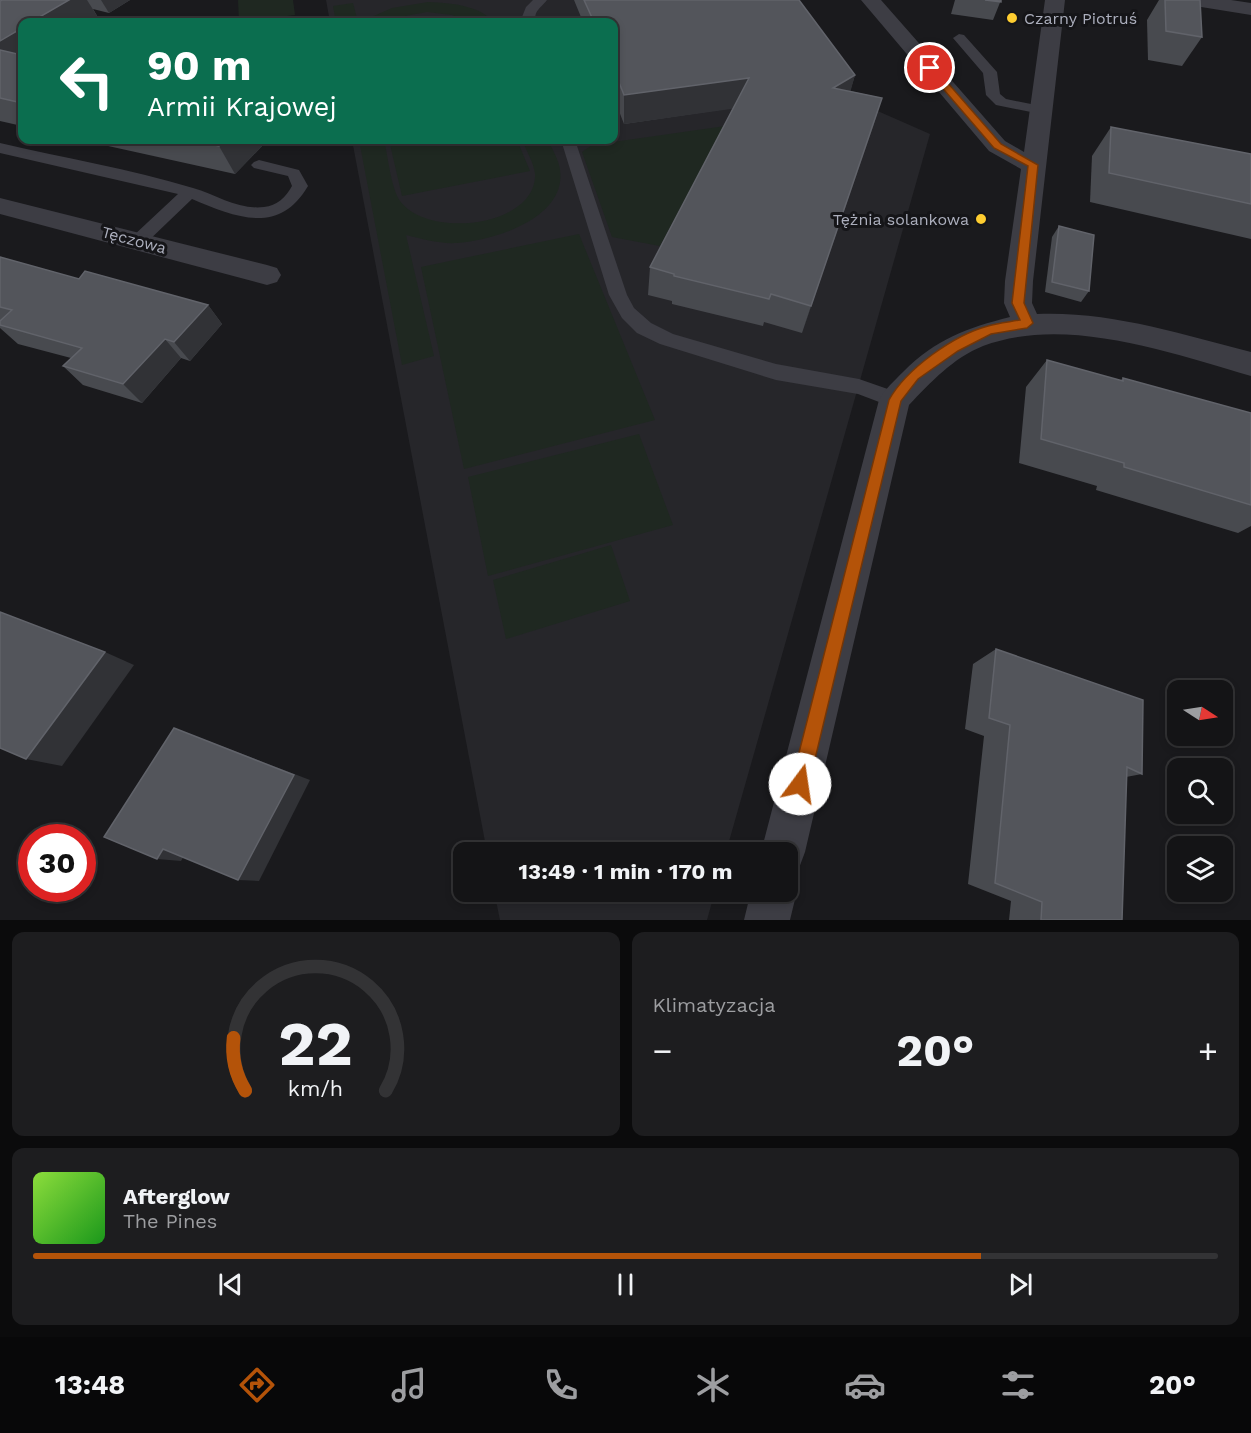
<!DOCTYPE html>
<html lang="pl">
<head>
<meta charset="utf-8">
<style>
	body { margin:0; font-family:"Work Sans",sans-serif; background:#1d1d1f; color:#f1f3f6; height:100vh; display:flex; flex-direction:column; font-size:22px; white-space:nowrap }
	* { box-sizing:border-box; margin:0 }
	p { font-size:20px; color:#9d9ea1 }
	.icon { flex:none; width:33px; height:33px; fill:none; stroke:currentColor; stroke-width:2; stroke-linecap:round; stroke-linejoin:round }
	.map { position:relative; height:920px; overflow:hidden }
	.sheet { display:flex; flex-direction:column; gap:12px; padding:12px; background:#0b0b0c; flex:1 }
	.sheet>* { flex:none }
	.guide { position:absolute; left:18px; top:18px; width:600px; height:126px; border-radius:12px; box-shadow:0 3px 9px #0003,0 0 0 2px #333335; background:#0b6e4f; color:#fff; overflow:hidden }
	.needle { width:39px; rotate:102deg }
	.buttons { position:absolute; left:1167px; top:680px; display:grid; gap:12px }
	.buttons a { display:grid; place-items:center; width:66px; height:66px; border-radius:12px; background:#141416; box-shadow:0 3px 9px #0003,0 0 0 2px #333335; font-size:30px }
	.speed { position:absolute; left:18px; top:824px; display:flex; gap:12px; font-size:30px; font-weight:700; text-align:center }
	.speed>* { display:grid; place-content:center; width:78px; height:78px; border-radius:50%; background:#141416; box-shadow:0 3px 9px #0003,0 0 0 2px #333335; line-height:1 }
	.speed .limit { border:9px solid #d22; background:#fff; color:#111 }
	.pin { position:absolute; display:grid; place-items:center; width:51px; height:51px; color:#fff; margin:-26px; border:3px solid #fff; border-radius:50%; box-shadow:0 2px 6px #0007 }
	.me { position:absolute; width:66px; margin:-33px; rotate:14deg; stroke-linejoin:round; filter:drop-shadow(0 0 4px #0008) }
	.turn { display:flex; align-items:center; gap:21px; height:126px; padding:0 30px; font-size:27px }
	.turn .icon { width:78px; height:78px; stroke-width:2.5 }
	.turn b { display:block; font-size:42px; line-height:51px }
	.big { font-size:45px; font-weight:700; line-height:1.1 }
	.sheet .tile { flex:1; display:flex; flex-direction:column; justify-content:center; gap:9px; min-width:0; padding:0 21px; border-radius:12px; background:#1d1d1f }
	.sheet .dial { align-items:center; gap:0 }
	.dial svg { height:156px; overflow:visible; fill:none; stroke:#333335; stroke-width:7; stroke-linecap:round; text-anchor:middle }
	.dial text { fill:#f1f3f6; stroke:none }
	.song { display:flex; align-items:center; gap:18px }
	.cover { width:72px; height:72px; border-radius:9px; background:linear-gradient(135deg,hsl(90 70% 55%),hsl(120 70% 35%)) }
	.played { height:6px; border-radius:3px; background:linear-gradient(90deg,#b45309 80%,#333335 80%) }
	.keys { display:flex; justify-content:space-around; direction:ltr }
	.heat { display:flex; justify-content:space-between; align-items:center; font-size:33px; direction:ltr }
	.sheet .tiles { flex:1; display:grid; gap:12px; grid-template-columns:1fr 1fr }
	.tile:last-child { grid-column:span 2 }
	.trip { position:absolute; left:453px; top:842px; width:345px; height:60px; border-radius:12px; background:#141416; box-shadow:0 3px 9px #0003,0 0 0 2px #333335; font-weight:700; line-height:60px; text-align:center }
	.dock { display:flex; height:96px; justify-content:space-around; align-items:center; background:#080809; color:#9d9ea1 }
	.dock .icon { width:42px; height:42px }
	.dock .on { color:#b45309 }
	.dock b { font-size:27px; color:#f1f3f6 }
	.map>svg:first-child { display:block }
	.built { fill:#26262a }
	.green { fill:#1f2821 }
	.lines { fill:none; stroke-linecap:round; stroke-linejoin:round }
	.lane { fill:#3d3d44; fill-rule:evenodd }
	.street { fill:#3d3d44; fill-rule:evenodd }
	.wall { fill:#484a4f }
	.shaded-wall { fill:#313236 }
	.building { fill:#53555b; stroke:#61636a; stroke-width:1.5 }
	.route { fill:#b45309; stroke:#753606; stroke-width:1.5 }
	.poi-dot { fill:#fecd30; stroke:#151518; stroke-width:2 }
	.labels { text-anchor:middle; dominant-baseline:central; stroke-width:6; stroke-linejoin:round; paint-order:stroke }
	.far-poi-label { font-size:16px; fill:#acafbd; stroke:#151518; text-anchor:start }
	.far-street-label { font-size:16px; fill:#acafbd; stroke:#151518 }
</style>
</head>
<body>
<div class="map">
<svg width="1251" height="920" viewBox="0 0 1251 920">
	<rect width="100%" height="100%" fill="#1a1a1d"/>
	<g class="built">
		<path d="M 326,0 L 773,0 L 839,94 L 930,134 L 726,852 L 487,852 L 352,140 L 614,140 L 614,22 L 330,22 Z"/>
		<path d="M 494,891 L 715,891 L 707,920 L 500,920 Z"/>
	</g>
	<g class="green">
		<path d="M 238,0 L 293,0 L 295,15 L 239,22 Z"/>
		<path d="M 428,2 C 452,3 477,5 495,22 L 470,22 L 452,15 L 427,12 L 400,17 L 385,22 L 360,22 L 392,8 Z"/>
		<path d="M 353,3 L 358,22 L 336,22 L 333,6 Z"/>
		<path d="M 767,120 L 714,146 L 660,246 L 612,237 L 582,152 L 592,145 Z"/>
		<path d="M 359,140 L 384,140 C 388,156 391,188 400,201 C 429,240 537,226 535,174 C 534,163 526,150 522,140 L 548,140 C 552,149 559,160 560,170 C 567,218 493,241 457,243 C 439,244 423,239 406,235 L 434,356 L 402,365 Z"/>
		<path d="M 389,140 L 517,140 L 530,171 L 402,196 Z"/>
		<path d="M 579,234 L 655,420 L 464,469 L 421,267 Z"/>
		<path d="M 639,434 L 673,525 L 488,576 L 468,477 Z"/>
		<path d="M 611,545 L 630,601 L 506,639 L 493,580 Z"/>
	</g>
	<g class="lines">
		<g class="lane">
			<path d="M 533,0 L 547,0 C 541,8 533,11 536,22 L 524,22 L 522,17 L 526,7 Z"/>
			<path d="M 959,34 L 964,35 L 997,72 L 1000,94 L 1006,99 L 1046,107 L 1048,110 L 1046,113 L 1041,114 L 996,105 L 986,95 L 983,73 L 953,38 Z"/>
			<path d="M 561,140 L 575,140 L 627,295 L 634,308 L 651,323 L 673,334 L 776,364 L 859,379 L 902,394 L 905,400 L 902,406 L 895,408 L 858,394 L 776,380 L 660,344 L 637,333 L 622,318 L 609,295 Z"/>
			<path d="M 0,143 C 64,158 130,169 193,188 C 217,195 238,210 264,207 C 277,206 286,197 292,186 L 288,176 L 254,168 L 251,165 L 254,162 L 259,160 L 299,170 L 308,186 C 279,236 235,217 192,199 L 144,245 L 132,245 L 130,241 L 132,237 L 178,194 L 0,153 Z"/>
		</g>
		<g class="street">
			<path d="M 861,0 L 881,0 L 1005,141 L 1024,152 L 1045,0 L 1065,0 L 1033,281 L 1032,303 L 1037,314 C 1110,311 1181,334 1251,352 L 1251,376 C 1170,353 1066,315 983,346 C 953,358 931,382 909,405 L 805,852 L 799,868 L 788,873 L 788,852 L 761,852 L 879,400 C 885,389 894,381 903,372 C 936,339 967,328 1010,317 L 1004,303 L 1005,281 L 1021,169 L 989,151 Z"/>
			<path d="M 1185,0 L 1231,0 L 1251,3 L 1251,15 L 1195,6 L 1188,4 Z"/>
			<path d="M 0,198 L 267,265 L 277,268 L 281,275 L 277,282 L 267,285 L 0,214 Z"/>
			<path d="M 788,874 L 790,875 L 797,891 L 790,920 L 744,920 L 751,891 L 788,891 Z"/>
		</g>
	</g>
	<g class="wall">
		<path d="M 2,0 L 130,0 L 109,13 L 93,9 L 99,19 L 22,22 L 22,126 L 0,121 L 0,1 Z"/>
		<path d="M 574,0 L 799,0 L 855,75 L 850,91 L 882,98 L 802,333 L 764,322 L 763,326 L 672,304 L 672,301 L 648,295 L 650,267 L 733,108 L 624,124 L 614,98 L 614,22 L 583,22 Z"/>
		<path d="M 955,0 L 1001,0 L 993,20 L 951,14 Z"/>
		<path d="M 1159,0 L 1200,0 L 1202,37 L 1182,66 L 1148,60 L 1147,20 Z"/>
		<path d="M 1111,127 L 1251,154 L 1251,239 L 1090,202 L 1092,156 Z"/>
		<path d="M 81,140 L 268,140 L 235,174 Z"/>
		<path d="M 1059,226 L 1089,291 L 1081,302 L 1045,292 L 1052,237 Z"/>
		<path d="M 0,257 L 79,279 L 208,305 L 222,324 L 190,361 L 181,358 L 142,403 L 83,385 L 63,366 L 71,358 L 18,344 L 0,328 Z"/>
		<path d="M 1047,360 L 1120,381 L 1123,378 L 1251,505 L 1251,526 L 1238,533 L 1096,490 L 1097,486 L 1019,463 L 1026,387 Z"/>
		<path d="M 996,649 L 1142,774 L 1126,777 L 1122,920 L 1009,920 L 1011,901 L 968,884 L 984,736 L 965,729 L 973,664 Z"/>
	</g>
	<g class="shaded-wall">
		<path d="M 69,0 L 87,0 L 99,19 L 94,22 L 31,22 Z"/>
		<path d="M 101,0 L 130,0 L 109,13 Z"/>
		<path d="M 22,28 L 22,68 L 0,62 L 0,41 Z"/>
		<path d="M 855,75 L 847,104 L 833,88 Z"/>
		<path d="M 749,78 L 745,107 L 624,124 L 624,95 Z"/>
		<path d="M 882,98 L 873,127 L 802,333 L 811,306 Z"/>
		<path d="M 226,140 L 268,140 L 235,174 L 219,146 Z"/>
		<path d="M 208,305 L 222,324 L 190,361 L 174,342 Z"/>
		<path d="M 165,339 L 181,358 L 142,403 L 123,384 Z"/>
		<path d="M 105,652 L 134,665 L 62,766 L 26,759 Z"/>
		<path d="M 174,728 L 310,780 L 259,881 L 238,880 Z"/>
		<path d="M 163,849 L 187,851 L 181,861 L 157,859 Z"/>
	</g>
	<g class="building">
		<path d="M 2,0 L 69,0 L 31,22 L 22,22 L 22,28 L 0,41 L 0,1 Z"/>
		<path d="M 584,0 L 799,0 L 855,75 L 833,88 L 882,98 L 811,306 L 771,294 L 769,299 L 674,276 L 674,274 L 650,267 L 749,78 L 624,95 L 614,70 L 614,22 L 594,22 Z"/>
		<path d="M 985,0 L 1001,0 L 1001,2 Z"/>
		<path d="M 1165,0 L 1200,0 L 1202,37 L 1166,31 Z"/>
		<path d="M 0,50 L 22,55 L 22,103 L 0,98 Z"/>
		<path d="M 1111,127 L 1251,154 L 1251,204 L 1109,173 Z"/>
		<path d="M 191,140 L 226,140 L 219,146 Z"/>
		<path d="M 1059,226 L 1094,235 L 1089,291 L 1052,282 Z"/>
		<path d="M 0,257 L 79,279 L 85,271 L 208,305 L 174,342 L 165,339 L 123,384 L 63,366 L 82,348 L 0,325 L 0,321 L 12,310 L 0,307 Z"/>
		<path d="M 1047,360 L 1123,381 L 1123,378 L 1251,413 L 1251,505 L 1124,467 L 1124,463 L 1041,439 Z"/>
		<path d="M 0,612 L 105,652 L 26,759 L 0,748 Z"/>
		<path d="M 996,649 L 1143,700 L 1142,774 L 1127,767 L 1122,920 L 1041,920 L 1042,902 L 995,883 L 1010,725 L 989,718 Z"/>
		<path d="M 174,728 L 294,775 L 238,880 L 163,849 L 157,859 L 104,837 Z"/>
	</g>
	<path class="route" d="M 927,66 L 933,66 L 1001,144 L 1038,165 L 1024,303 L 1033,323 L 1027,328 L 991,334 L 958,351 L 918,379 L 901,401 L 809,784 L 806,790 L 800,793 L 794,790 L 791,784 L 889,400 C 906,369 954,335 988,326 C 998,323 1009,322 1020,320 L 1012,303 L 1028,166 L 994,148 L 927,70 Z"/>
	<g class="poi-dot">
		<circle cx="1012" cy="18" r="6"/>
		<circle cx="981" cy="219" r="6"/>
	</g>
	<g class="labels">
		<g class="far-poi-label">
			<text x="1024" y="18">Czarny Piotruś</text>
			<text x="969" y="219" text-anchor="end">Tężnia solankowa</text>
		</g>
		<g class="far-street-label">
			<text transform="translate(134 240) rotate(15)">Tęczowa</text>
		</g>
	</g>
</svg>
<div class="buttons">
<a><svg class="needle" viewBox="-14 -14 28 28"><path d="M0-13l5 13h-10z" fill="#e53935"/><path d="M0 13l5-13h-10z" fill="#9d9ea1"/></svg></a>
<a><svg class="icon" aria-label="search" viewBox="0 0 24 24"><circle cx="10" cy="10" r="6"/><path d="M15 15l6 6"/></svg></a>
<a><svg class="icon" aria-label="layers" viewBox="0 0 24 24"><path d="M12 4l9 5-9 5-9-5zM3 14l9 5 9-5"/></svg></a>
</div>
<div class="speed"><div class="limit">30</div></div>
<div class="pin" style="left:930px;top:68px;background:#d93025"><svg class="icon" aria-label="arrive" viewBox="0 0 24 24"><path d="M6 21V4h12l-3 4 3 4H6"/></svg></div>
<svg class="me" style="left:800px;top:784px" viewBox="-20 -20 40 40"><circle r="19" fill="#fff"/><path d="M0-13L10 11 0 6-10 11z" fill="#b45309"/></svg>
<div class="trip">13:49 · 1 min · 170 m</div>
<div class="guide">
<div class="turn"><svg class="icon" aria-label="left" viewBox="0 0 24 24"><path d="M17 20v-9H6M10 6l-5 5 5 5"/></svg><div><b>90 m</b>Armii Krajowej</div></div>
</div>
</div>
<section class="sheet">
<div class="tiles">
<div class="tile dial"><svg viewBox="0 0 100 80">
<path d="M14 69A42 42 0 1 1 86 69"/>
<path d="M14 69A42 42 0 0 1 8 42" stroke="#b45309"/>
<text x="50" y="56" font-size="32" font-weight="700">22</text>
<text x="50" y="72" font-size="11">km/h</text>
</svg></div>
<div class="tile"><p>Klimatyzacja</p>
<div class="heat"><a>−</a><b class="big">20°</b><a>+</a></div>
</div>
<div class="tile">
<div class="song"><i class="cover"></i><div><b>Afterglow</b><p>The Pines</p></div></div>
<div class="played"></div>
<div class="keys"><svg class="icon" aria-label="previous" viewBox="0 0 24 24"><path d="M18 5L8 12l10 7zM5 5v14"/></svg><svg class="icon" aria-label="pause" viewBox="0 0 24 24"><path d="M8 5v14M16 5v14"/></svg><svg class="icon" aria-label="next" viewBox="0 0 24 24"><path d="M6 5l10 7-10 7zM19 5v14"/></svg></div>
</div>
</div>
</section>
<nav class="dock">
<b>13:48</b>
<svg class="icon on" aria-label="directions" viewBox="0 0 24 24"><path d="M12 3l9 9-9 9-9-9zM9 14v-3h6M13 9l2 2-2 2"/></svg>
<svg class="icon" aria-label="music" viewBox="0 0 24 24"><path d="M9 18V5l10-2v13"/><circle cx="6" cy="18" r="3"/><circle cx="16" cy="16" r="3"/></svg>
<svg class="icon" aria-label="phone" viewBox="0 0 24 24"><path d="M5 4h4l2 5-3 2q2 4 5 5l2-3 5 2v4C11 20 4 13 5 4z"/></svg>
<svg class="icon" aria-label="climate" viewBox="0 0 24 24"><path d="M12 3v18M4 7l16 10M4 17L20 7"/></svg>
<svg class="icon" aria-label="car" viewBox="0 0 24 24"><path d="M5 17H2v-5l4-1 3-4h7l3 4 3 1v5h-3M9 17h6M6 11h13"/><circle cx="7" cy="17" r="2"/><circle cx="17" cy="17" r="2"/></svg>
<svg class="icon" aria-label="filters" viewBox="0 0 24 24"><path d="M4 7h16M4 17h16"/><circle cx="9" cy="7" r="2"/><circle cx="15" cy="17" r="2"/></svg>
<b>20°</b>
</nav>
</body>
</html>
